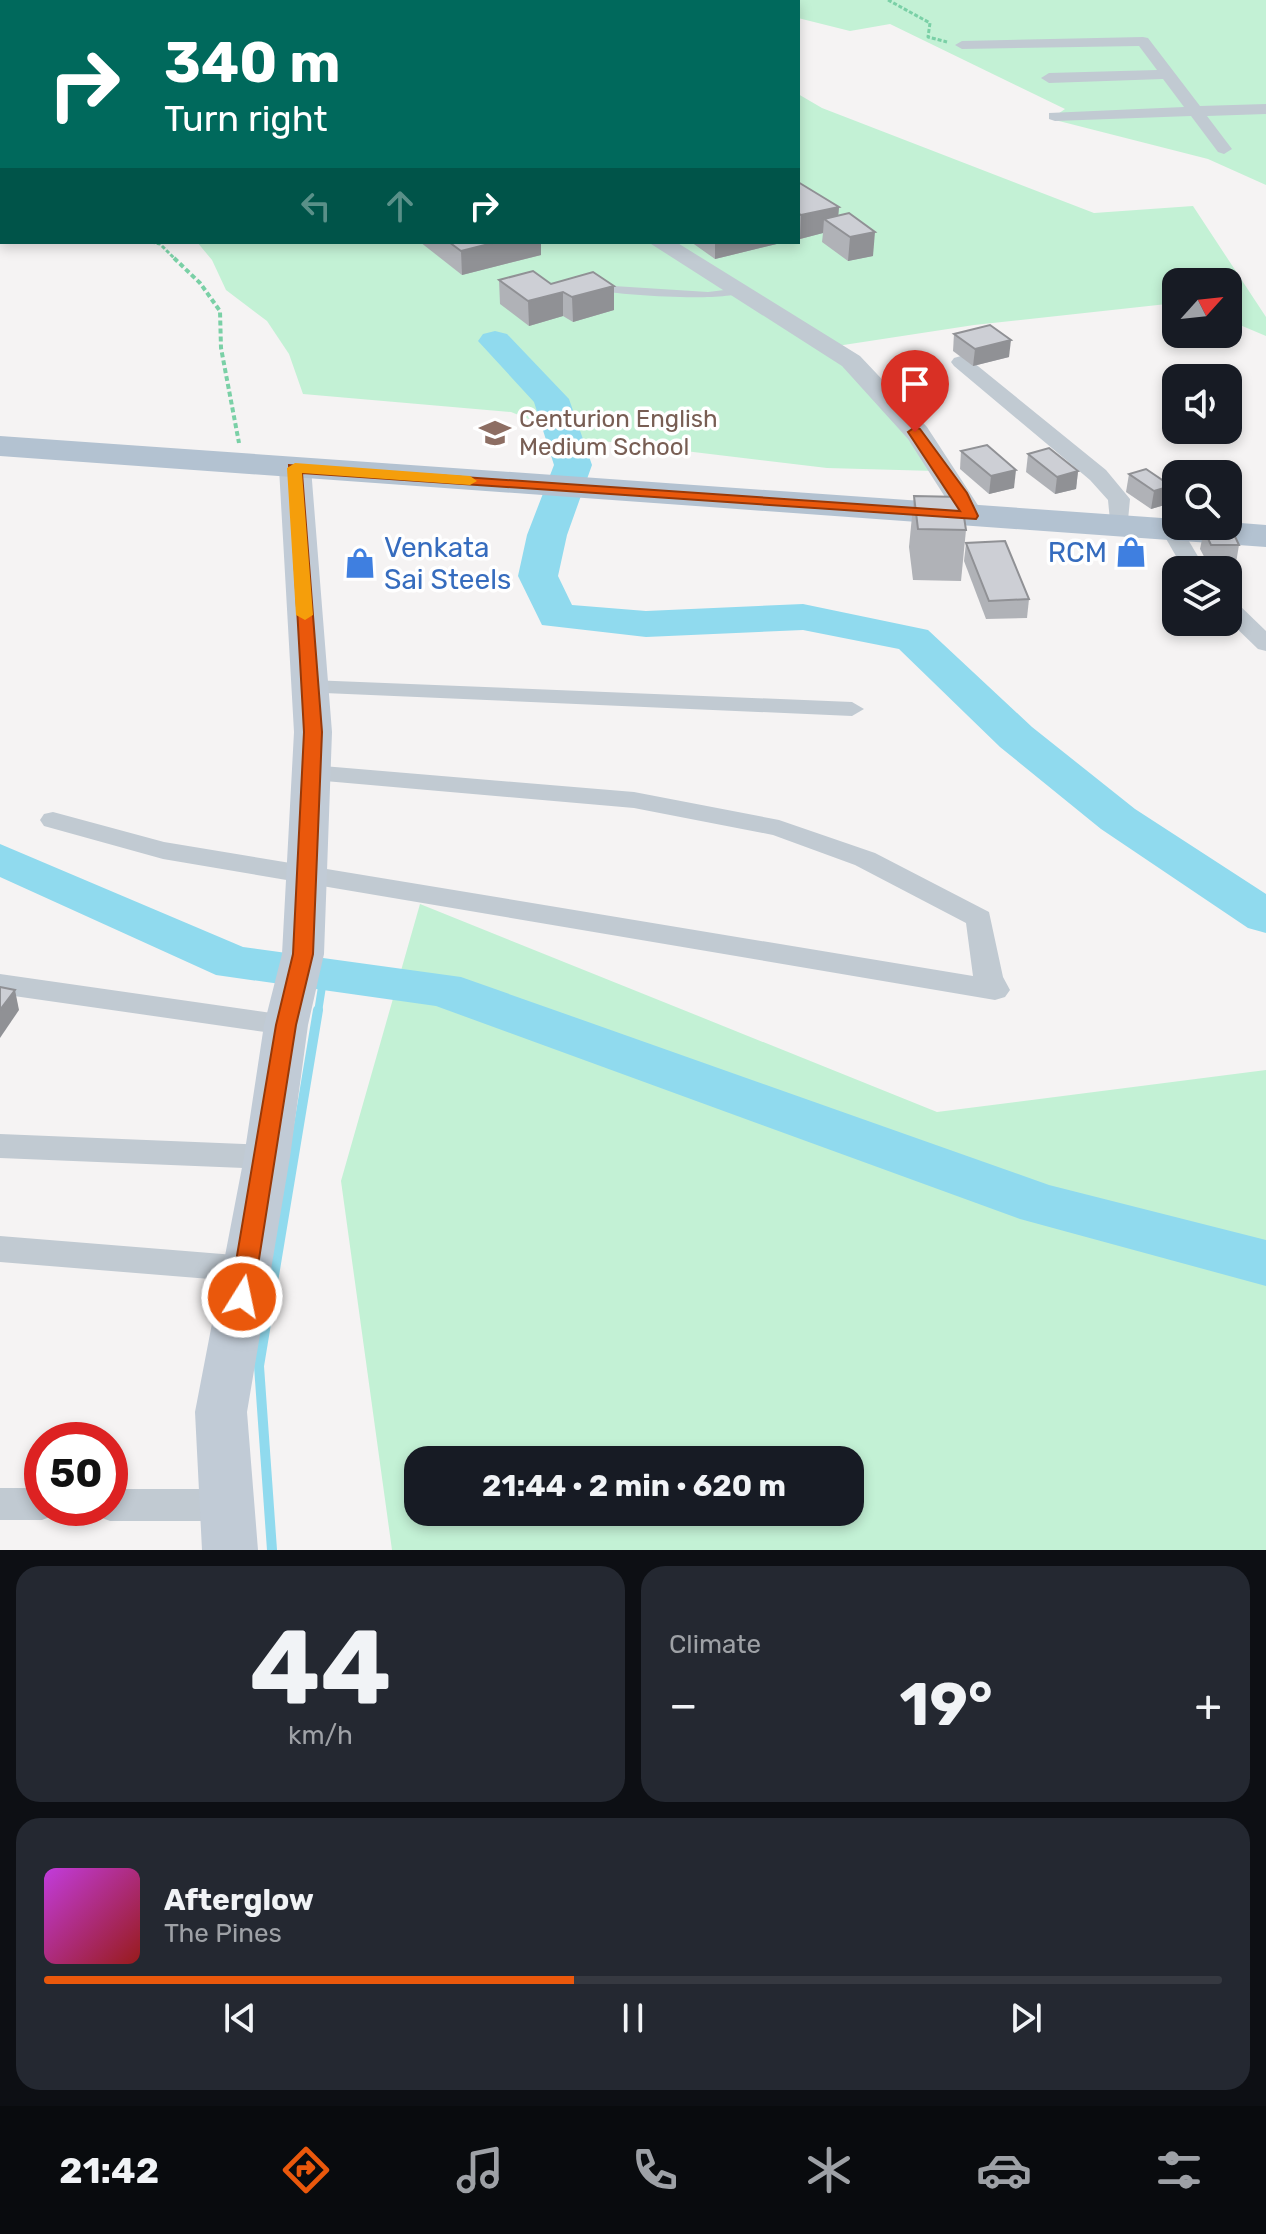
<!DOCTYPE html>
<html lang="en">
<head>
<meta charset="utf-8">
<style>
	body { margin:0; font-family:Rubik,sans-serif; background:#242831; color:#f1f3f6; height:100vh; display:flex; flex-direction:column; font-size:30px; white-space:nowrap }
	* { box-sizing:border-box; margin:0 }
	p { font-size:26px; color:#9ea1a6 }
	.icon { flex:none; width:44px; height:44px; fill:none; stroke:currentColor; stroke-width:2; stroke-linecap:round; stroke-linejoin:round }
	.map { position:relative; height:1550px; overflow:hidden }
	.side { display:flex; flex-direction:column; gap:16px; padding:16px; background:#0d0f14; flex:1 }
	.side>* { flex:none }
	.hud { position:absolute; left:0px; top:0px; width:800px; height:244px; box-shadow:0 4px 12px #0003; background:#00695c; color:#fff; overflow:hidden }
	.needle { width:52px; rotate:63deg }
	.buttons { position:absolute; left:1162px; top:268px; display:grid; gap:16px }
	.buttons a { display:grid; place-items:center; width:80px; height:80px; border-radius:16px; background:#171b24; box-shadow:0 4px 12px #0003; font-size:40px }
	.speed { position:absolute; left:24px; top:1422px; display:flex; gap:16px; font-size:40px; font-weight:700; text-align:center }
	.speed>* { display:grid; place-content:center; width:104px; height:104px; border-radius:50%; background:#171b24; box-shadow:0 4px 12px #0003; line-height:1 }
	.speed .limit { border:12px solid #d22; background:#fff; color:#111 }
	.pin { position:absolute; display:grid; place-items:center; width:68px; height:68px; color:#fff; margin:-82px -34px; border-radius:50% 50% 50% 0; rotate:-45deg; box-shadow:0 0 8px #0007 }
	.pin .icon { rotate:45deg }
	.me { position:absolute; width:88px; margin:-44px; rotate:10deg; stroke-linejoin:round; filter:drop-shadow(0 0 6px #0008) }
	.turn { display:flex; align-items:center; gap:28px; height:168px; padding:0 32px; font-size:36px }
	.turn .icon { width:104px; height:104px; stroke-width:2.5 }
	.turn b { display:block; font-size:56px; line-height:68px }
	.lanes { display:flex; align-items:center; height:76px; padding:0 32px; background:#0003; justify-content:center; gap:40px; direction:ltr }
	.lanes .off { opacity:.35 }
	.big { font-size:60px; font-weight:700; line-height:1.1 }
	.side .widget { flex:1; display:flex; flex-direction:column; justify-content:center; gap:12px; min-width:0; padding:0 28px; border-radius:24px; background:#242831 }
	.side .dial { align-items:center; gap:0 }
	.dial b { font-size:104px; line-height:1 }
	.song { display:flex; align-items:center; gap:24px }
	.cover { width:96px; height:96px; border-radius:12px; background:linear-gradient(135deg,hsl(290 70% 55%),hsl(0 70% 35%)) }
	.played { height:8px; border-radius:4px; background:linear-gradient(90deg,#ea580c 45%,#363941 45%) }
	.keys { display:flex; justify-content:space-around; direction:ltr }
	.heat { display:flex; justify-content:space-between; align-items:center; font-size:44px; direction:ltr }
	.side .tiles { flex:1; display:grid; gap:16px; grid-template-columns:1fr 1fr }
	.widget:last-child { grid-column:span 2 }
	.trip { position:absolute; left:404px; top:1446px; width:460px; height:80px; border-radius:24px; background:#171b24; box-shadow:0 4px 12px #0003; font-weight:700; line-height:80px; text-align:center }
	.dock { display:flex; height:128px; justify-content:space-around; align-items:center; background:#090b0e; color:#9ea1a6 }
	.dock .icon { width:56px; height:56px }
	.dock .active { color:#ea580c }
	.dock b { font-size:36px; color:#f1f3f6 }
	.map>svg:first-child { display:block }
	.green { fill:#c3f1d5; fill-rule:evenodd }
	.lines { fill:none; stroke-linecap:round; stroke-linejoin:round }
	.stream-far1 { stroke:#90daee; stroke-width:8 }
	.stream { stroke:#90daee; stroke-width:10 }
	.river { fill:#90daee; fill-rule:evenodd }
	.path-far1 { stroke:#7ad0a6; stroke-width:3; stroke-dasharray:4 2; stroke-linecap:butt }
	.path { stroke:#7ad0a6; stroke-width:4; stroke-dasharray:5 3; stroke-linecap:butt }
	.service { fill:#c1cad2; fill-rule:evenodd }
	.minor { fill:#c1cad2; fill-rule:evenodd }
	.tertiary { fill:#c1cad2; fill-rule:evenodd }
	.secondary { fill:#c1cbd6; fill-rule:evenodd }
	.primary { fill:#b3c2d1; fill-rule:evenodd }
	.wall { fill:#b0b2b7 }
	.shaded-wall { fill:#909195 }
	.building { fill:#cdcfd5; stroke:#909195; stroke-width:2 }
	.route { fill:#ea580c; stroke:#983908; stroke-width:2 }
	.slow { fill:#f59e0b }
	.labels { text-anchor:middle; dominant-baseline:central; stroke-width:7; stroke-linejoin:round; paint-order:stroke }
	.far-education-label { font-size:24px; fill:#785e54; stroke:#fff; text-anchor:start }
	.shop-label { font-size:28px; fill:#366cbe; stroke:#fff; text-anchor:start }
</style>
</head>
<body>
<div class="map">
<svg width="1266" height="1550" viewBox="0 0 1266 1550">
	<rect width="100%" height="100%" fill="#f5f3f3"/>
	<g class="green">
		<path d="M 605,0 L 1266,0 L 1266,185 L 1208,159 L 1055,120 L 1055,116 L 1065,109 L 890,24 L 850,31 L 798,18 L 798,2 Z"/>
		<path d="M 798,94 L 822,108 L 1094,213 L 1193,206 L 1266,317 L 1266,336 L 1228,320 L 1228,282 L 1176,282 L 1176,303 L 974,325 L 837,346 L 935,471 L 827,468 L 577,438 L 511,412 L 303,394 L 289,354 L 267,321 L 226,290 L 212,260 L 197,242 L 798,242 Z"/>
		<path d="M 420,904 L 937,1112 L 1266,1070 L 1266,1550 L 392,1550 L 341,1181 ZM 850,1460 L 850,1512 L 418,1512 L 418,1460 Z"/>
	</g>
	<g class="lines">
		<path class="stream-far1" d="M 318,1012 L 324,974"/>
		<path class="stream" d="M 272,1550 L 259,1366 L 318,1010"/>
		<g class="river">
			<path d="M 495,331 L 507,334 L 569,399 L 592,465 L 567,535 L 558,576 L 572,605 L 646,611 L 803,604 L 928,630 L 1032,727 L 1135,809 L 1266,894 L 1266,933 L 1248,928 L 1101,829 L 1000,747 L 899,649 L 803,630 L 646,637 L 542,625 L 518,576 L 527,535 L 554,465 L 534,402 L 478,341 L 483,334 Z"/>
			<path d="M 0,844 L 243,947 L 461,977 L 1049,1185 L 1266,1240 L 1266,1286 L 1020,1219 L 436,1006 L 216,975 L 0,877 Z"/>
		</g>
		<g class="path-far1">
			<path d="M 888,0 L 930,23 L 928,37 L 947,42"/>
			<path d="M 629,2 L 638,0"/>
			<path d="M 151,242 L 160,244 L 176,260"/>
		</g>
		<path class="path" d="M 174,258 L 200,283 L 220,311 L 221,348 L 239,443"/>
		<path class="service" d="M 598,285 L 708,292 L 741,288 L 746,291 C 726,303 622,295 594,290 L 593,288 Z"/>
		<g class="minor">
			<path d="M 311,0 L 328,0 L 329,2 L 312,2 Z"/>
			<path d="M 520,0 L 540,0 L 541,2 L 521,2 Z"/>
			<path d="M 1143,37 L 1148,38 L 1200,106 L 1266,104 L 1266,114 L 1207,116 L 1232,149 L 1224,154 L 1218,152 L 1191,116 L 1055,121 L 1049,119 L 1049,113 L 1184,107 L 1163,79 L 1049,83 L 1041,78 L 1049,73 L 1157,70 L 1139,46 L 962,49 L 955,45 L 962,41 Z"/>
			<path d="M 961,356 L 968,358 L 1106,470 L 1130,499 L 1127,531 L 1111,531 L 1108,500 L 1090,480 L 954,366 L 951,362 L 954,358 Z"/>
			<path d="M 1172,523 L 1180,526 L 1206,570 L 1184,570 L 1161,530 Z"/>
			<path d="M 1228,600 L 1236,602 L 1266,631 L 1266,651 L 1258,649 L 1228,620 Z"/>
			<path d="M 310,680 L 852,702 L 864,709 L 852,716 L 301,692 L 298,687 Z"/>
			<path d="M 311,765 L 634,792 L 779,820 L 875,853 L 989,912 L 1003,977 L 1010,990 L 1005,997 L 995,1000 L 163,859 L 44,826 L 40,820 L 44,814 L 53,812 L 164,842 L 973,976 L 966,923 L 855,865 L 773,835 L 634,808 L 302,779 L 298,773 L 302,767 Z"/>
			<path d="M 0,974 L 286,1015 L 297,1018 L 301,1025 L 297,1032 L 286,1035 L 0,994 Z"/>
			<path d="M 0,1134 L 267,1145 L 278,1149 L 283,1157 L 278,1165 L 267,1169 L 0,1158 Z"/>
			<path d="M 0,1236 L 247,1256 L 259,1260 L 264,1269 L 259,1278 L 247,1282 L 0,1262 Z"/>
			<path d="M 0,1488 L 42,1488 L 42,1508 L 59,1508 L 55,1515 L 42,1520 L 0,1520 Z"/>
			<path d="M 110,1489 L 227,1489 L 240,1494 L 246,1505 L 240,1516 L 227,1521 L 110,1521 L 97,1516 L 93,1508 L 110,1508 Z"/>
		</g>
		<g class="tertiary">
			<path d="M 203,0 L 223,0 L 224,2 L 204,2 Z"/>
			<path d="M 648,242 L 676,242 L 860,356 L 927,427 L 985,516 L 981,522 L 961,522 L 908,439 L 842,366 Z"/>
		</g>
		<path class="secondary" d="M 295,459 L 306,461 L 311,468 L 332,732 L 324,954 L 308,1025 L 290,1157 L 247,1412 L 258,1550 L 202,1550 L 195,1412 L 244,1157 L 264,1025 L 282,954 L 294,732 L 279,468 L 284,461 Z"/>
		<path class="primary" d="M 0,436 L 1176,519 L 1176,526 L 1228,526 L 1228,522 L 1266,525 L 1266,547 L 0,456 Z"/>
	</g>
	<g class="wall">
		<path d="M 798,182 L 839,207 L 838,216 L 873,256 L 848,261 L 822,242 L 823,233 L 800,239 L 798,238 Z"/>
		<path d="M 420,242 L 541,242 L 541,255 L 462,275 Z"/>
		<path d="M 691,242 L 785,242 L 715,259 Z"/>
		<path d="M 499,280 L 551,284 L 614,286 L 614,310 L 573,322 L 563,316 L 529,326 L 500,304 Z"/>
		<path d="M 954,334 L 1009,357 L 973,366 L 953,351 Z"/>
		<path d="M 961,451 L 1014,488 L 989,494 L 960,469 Z"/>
		<path d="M 1028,454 L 1078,471 L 1076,489 L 1055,494 L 1026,472 Z"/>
		<path d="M 1146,469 L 1168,504 L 1151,509 L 1126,492 L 1129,474 Z"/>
		<path d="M 914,496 L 966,530 L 961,581 L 913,580 L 909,547 Z"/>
		<path d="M 1204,530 L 1239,545 L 1236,563 L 1208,564 L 1200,549 Z"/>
		<path d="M 966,543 L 1029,599 L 1027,618 L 986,619 L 964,561 Z"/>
	</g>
	<g class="shaded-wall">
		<path d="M 839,207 L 837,229 L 824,219 L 823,233 L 800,239 L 801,215 Z"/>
		<path d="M 875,232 L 873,256 L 848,261 L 850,237 Z"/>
		<path d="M 497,242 L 541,242 L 541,255 L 462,275 L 461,251 Z"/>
		<path d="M 715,242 L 785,242 L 715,259 Z"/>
		<path d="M 614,286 L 614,310 L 573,322 L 572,297 Z"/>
		<path d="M 563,292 L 563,316 L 529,326 L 528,301 Z"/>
		<path d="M 1011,340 L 1009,357 L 973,366 L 975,349 Z"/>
		<path d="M 1016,470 L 1014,488 L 989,494 L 991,476 Z"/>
		<path d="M 1078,471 L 1076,489 L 1055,494 L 1057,477 Z"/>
		<path d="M 1171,486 L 1168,504 L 1151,509 L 1154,491 Z"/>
		<path d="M 15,990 L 19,1010 L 0,1038 L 0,1010 Z"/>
	</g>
	<g class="building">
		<path d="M 443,0 L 469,0 L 473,2 L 447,2 Z"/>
		<path d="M 798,182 L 839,207 L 801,215 L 798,213 Z"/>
		<path d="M 849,213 L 875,232 L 850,237 L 824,219 Z"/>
		<path d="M 449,242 L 497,242 L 461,251 Z"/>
		<path d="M 533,271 L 551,284 L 593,272 L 614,286 L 572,297 L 563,292 L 528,301 L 499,280 Z"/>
		<path d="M 990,325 L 1011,340 L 975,349 L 954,334 Z"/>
		<path d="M 987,445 L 1016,470 L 991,476 L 961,451 Z"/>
		<path d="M 1049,448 L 1078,471 L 1057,477 L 1028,454 Z"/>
		<path d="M 1146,469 L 1171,486 L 1154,491 L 1129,474 Z"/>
		<path d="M 914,496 L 961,497 L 966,530 L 918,529 Z"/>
		<path d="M 1204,530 L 1232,530 L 1239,545 L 1211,545 Z"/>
		<path d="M 1005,541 L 1029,599 L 989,601 L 966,543 Z"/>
		<path d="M 0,987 L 15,990 L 0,1010 Z"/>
	</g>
	<path class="route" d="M 915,427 L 920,429 L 967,493 L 978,516 L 976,519 L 302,473 L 322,732 L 313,954 L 296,1025 L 253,1297 L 250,1304 L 233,1304 L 230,1297 L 276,1025 L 293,954 L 304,732 L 289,465 L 960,511 L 908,432 Z"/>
	<path class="slow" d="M 295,463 L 470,476 L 477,481 L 470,485 L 302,473 L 313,615 L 305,620 L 296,615 L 287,468 Z"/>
	<defs>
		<symbol id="school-bare" viewBox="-9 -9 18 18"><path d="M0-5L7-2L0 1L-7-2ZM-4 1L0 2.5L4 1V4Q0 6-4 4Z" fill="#8d6e63" stroke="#fff" stroke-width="2.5" paint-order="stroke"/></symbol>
		<symbol id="shop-bare" viewBox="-9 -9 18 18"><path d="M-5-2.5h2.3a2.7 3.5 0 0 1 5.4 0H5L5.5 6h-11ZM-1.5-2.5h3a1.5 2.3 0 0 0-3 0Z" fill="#3f7fe0" stroke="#fff" stroke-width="2.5" paint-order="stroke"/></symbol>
	</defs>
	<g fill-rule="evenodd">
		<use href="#school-bare" x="473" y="411" width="44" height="44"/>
		<use href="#shop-bare" x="1109" y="530" width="44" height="44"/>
		<use href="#shop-bare" x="338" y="541" width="44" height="44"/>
	</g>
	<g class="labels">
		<g class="far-education-label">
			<text x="519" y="419">Centurion English<tspan x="519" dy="28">Medium School</tspan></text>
		</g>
		<g class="shop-label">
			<text x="384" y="547">Venkata<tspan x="384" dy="32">Sai Steels</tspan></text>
			<text x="1107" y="552" text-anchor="end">RCM</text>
		</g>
	</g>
</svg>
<div class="buttons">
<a><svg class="needle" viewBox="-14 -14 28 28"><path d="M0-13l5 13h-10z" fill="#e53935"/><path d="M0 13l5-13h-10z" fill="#9ea1a6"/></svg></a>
<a><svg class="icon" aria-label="sound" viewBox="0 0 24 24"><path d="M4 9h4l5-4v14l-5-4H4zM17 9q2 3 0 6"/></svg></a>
<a><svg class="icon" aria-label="search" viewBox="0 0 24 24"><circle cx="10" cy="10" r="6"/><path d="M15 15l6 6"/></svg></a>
<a><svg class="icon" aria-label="layers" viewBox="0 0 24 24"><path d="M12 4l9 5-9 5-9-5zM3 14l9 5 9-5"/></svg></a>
</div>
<div class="speed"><div class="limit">50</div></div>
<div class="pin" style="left:915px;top:432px;background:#d93025"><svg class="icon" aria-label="arrive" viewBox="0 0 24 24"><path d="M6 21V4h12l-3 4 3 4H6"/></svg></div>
<svg class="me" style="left:242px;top:1297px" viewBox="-20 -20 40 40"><circle r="17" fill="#ea580c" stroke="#fff" stroke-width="3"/><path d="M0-11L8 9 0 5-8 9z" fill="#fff"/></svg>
<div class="trip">21:44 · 2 min · 620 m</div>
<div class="hud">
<div class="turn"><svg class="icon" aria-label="right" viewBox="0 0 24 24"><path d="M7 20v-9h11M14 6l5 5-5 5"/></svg><div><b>340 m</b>Turn right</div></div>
<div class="lanes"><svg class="icon off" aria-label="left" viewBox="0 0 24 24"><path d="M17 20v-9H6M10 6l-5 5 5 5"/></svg><svg class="icon off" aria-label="ahead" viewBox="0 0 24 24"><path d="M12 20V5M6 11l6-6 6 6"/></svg><svg class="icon" aria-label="right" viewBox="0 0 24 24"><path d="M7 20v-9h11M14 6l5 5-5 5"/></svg></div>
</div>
</div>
<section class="side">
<div class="tiles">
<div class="widget dial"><b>44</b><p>km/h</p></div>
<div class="widget"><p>Climate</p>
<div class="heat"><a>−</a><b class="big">19°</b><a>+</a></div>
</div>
<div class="widget">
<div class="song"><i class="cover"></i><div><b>Afterglow</b><p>The Pines</p></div></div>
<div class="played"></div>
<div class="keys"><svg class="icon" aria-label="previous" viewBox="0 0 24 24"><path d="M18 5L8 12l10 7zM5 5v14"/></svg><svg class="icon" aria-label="pause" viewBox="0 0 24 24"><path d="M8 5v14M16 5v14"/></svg><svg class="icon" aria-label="next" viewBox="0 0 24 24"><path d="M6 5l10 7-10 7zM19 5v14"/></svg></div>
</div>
</div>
</section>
<nav class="dock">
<b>21:42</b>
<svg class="icon active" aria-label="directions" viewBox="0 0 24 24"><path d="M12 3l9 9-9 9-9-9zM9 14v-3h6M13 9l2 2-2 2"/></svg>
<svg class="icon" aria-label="music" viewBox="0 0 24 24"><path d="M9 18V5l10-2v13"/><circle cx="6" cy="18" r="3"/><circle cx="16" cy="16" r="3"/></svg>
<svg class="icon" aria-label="phone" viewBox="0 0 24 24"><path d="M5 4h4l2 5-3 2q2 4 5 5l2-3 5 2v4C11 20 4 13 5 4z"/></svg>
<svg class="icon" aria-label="climate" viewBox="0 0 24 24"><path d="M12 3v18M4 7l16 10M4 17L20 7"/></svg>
<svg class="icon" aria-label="car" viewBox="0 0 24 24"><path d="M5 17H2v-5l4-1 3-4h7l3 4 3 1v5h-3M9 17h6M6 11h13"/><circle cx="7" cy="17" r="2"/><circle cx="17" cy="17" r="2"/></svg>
<svg class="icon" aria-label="filters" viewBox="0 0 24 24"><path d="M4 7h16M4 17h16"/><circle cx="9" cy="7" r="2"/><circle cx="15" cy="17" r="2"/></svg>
</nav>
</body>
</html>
